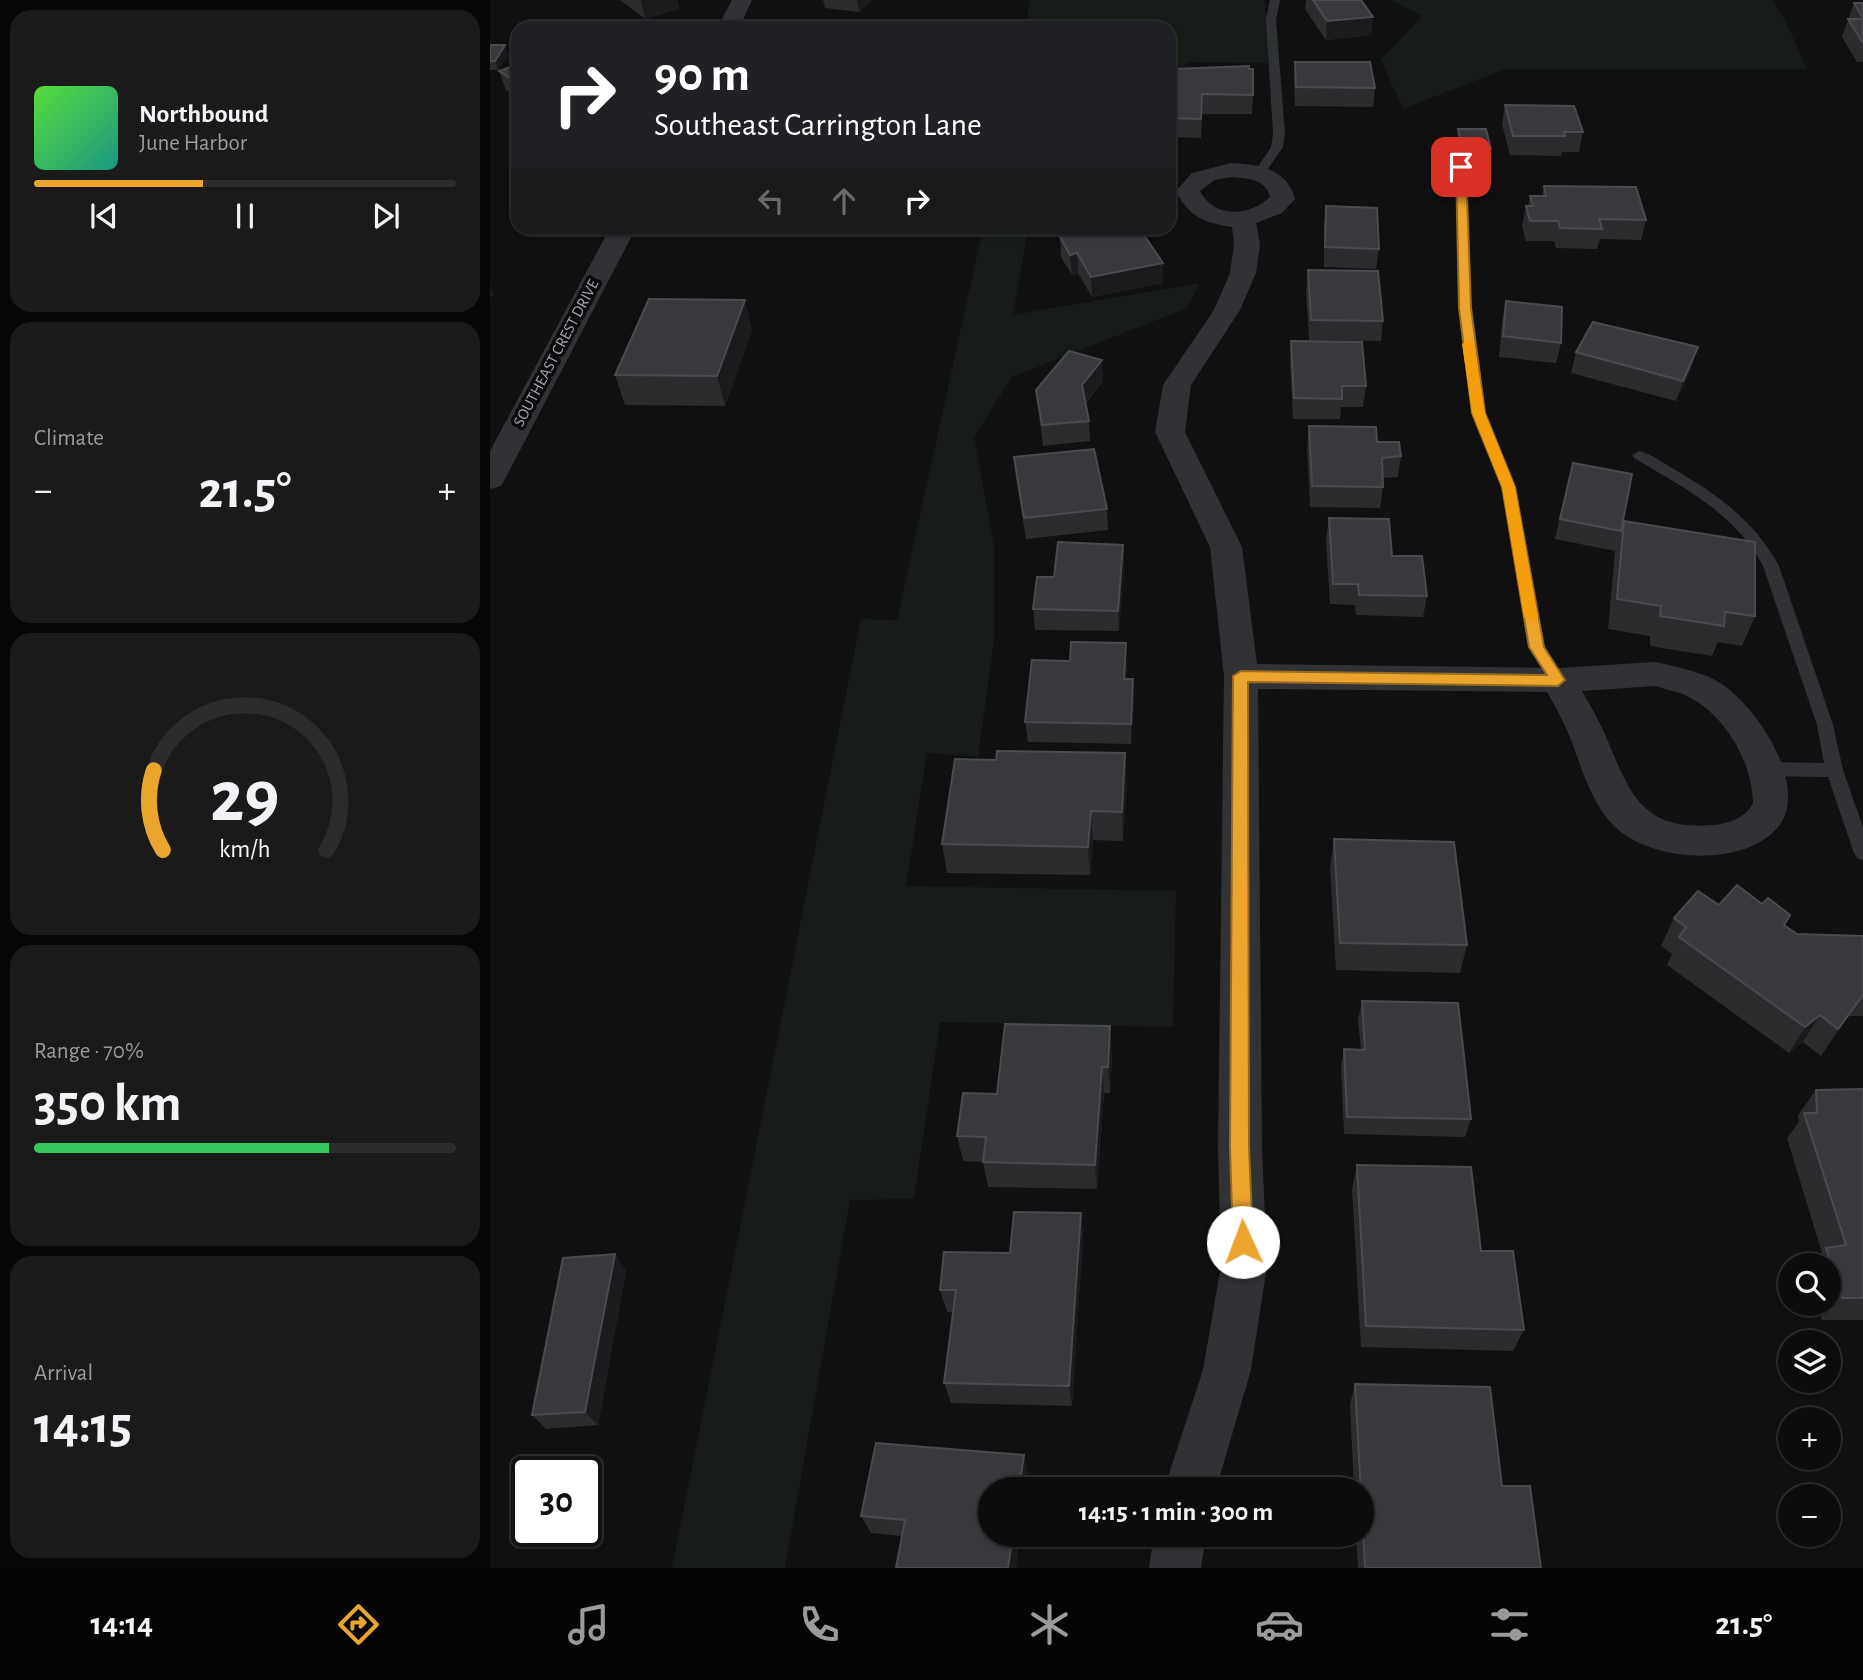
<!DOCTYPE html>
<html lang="en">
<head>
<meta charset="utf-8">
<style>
	body { margin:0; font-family:"Alegreya Sans",sans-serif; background:#1a1a1b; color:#f1f3f6; height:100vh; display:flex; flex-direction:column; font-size:26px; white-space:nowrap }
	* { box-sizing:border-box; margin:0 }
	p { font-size:23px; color:#9a9b9d }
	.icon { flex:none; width:38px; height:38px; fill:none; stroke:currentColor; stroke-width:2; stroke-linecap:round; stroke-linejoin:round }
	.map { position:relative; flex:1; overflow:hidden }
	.sheet { display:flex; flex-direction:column; gap:10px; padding:10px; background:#070707; width:490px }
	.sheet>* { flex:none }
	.guide { position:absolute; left:21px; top:21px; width:665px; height:214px; border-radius:21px; box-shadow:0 2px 5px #0004,0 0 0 2px #2c2c2e; background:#202124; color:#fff; overflow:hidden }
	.tools { position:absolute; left:1288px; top:1253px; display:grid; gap:14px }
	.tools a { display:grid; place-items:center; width:63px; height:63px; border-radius:50%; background:#0c0c0d; box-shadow:0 2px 5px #0004,0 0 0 2px #2c2c2e; font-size:35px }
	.speed { position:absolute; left:21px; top:1456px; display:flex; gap:14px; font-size:35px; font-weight:700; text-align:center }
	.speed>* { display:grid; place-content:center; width:91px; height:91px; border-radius:50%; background:#0c0c0d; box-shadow:0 2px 5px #0004,0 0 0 2px #2c2c2e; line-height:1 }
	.speed .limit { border:4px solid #111; border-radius:10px; background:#fff; color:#111 }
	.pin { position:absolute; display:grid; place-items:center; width:60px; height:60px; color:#fff; margin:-30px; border-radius:14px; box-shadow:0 4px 10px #0006 }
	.me { position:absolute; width:77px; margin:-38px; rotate:358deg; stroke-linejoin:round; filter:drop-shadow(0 0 5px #0008) }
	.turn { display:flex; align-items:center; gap:24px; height:147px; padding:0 28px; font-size:32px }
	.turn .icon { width:91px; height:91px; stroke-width:2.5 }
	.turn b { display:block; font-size:49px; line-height:60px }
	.lanes { display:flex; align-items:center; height:66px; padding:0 28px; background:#0003; justify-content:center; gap:35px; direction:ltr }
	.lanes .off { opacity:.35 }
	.big { font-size:52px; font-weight:700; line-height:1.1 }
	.sheet .tile { flex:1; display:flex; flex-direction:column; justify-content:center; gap:10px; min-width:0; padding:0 24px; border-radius:21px; background:#1a1a1b }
	.sheet .dial { align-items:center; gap:0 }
	.dial svg { height:182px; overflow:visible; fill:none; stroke:#2c2c2e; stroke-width:7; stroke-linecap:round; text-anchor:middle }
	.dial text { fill:#f1f3f6; stroke:none }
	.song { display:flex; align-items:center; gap:21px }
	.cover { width:84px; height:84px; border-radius:10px; background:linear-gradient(135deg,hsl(110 70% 55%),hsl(170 70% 35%)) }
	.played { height:7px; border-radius:4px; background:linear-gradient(90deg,#eba42e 40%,#2c2c2e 40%) }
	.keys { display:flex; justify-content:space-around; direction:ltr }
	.heat { display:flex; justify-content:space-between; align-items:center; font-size:38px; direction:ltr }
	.charge { height:10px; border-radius:5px; background:linear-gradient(90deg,#34c759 70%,#2c2c2e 0) }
	.trip { position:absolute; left:488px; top:1477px; width:396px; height:70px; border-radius:35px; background:#0c0c0d; box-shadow:0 2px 5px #0004,0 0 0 2px #2c2c2e; font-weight:700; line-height:70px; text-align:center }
	.dock { display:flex; height:112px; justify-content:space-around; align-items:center; background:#050505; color:#9a9b9d }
	.dock .icon { width:49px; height:49px }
	.dock .current { color:#eba42e }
	.dock b { font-size:32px; color:#f1f3f6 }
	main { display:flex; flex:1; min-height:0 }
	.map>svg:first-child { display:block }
	.green { fill:#161b17 }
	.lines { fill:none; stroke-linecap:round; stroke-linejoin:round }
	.lane { fill:#313236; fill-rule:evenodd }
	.street { fill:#313236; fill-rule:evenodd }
	.wall { fill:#2c2c2f }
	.shaded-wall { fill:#1b1b1d }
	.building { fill:#38393d; stroke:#494b4f; stroke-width:2 }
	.route { fill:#eba42e; stroke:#996b1e; stroke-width:2 }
	.slow { fill:#f59e0b }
	.labels { text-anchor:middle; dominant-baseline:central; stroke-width:7; stroke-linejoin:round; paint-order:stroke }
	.far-street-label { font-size:16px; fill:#a1a7b1; stroke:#0b0b0c }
</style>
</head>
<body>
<main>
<section class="sheet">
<div class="tile">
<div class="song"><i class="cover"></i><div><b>Northbound</b><p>June Harbor</p></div></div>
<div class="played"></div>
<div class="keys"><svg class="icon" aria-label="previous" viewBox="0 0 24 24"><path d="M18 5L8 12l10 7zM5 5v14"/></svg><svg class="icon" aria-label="pause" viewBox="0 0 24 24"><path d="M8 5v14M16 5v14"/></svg><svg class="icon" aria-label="next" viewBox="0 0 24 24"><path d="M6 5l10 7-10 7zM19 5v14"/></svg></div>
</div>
<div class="tile"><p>Climate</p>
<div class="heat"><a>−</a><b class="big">21.5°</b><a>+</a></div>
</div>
<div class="tile dial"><svg viewBox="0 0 100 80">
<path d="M14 69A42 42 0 1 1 86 69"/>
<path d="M14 69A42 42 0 0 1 10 34" stroke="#eba42e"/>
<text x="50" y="56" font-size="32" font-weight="700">29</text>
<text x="50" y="72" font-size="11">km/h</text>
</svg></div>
<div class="tile"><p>Range · 70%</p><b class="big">350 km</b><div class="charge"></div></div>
<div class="tile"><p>Arrival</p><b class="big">14:15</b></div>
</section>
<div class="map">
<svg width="1373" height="1568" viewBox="0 0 1373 1568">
	<rect width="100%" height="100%" fill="#101011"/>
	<g class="green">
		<path d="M 540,0 L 774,0 L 785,63 L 698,62 L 691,69 L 679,71 L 679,28 L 536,28 Z"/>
		<path d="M 901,0 L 1283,0 L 1295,20 L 1317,69 L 1015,69 L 913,109 L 891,60 L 932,16 Z"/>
		<path d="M 493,228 L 538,228 L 523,315 L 710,283 L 697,308 L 522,377 L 484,437 L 504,545 L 504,641 L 488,757 L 437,753 L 416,886 L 686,891 L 683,1027 L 450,1022 L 424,1199 L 360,1200 L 295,1568 L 182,1568 L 371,619 L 407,620 Z"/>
	</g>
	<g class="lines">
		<g class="lane">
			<path d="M 780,0 L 790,0 L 786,20 L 795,134 L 793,147 L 773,176 L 769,177 L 763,174 L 781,147 L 783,134 L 776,20 Z"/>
			<path d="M 971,164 L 977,167 L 981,308 L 996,413 L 1026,487 L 1054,646 L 1076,680 L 1068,686 L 1062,684 L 1038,647 L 1012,487 L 982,413 L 969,308 L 965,167 Z"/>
			<path d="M 1149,451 C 1161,454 1172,462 1182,468 C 1227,494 1264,520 1289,566 L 1343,725 L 1353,770 L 1373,827 L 1373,860 L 1367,858 L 1364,853 L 1338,777 L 1275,776 L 1269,774 L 1266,769 L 1269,764 L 1275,762 L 1334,763 L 1327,725 L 1273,566 C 1245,513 1194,488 1144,458 L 1142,455 Z"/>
		</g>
		<g class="street">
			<path d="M 242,0 L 262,0 L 249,28 L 227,28 Z"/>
			<path d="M 741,163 C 768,164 798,169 805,199 L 792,213 L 766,223 L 770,244 L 766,273 L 750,310 L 701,385 L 695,432 L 752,547 L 767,664 L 1068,668 L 1165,662 C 1187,667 1211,671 1230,683 C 1266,705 1321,787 1288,827 C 1253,869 1159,862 1123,825 C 1100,801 1091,765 1079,735 C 1073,720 1065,706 1057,692 L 768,689 L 772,1147 L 777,1266 L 761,1370 L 726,1489 L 674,1489 L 713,1370 L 731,1266 L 728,1147 L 734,676 L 720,547 L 665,432 L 673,385 L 724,310 L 740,273 L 744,244 L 742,227 C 714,223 698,216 686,191 L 702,173 ZM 741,177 C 757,178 776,179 780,197 C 760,216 724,219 710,191 L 725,180 ZM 1165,686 C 1179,690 1194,693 1206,701 C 1239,722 1262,764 1263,803 C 1256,818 1238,824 1222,825 C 1150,831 1139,791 1115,734 C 1108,719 1100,705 1092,691 Z"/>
			<path d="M 120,228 L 146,228 L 15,479 L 11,486 L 0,489 L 0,451 Z"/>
			<path d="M 664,1535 L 716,1535 L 711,1568 L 659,1568 Z"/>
		</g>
	</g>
	<g class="wall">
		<path d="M 123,0 L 187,0 L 189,9 L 155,19 L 130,0 Z"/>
		<path d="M 333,0 L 381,0 L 369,12 L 335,8 Z"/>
		<path d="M 816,0 L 871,0 L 883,17 L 881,35 L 836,40 L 815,9 Z"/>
		<path d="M 1364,3 L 1373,3 L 1373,62 L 1367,62 L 1352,37 Z"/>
		<path d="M 0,45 L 15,45 L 18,55 L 8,70 L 0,70 Z"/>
		<path d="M 805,62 L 885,88 L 883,107 L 805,106 L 804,81 Z"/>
		<path d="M 28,64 L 28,98 L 16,90 L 9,71 Z"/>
		<path d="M 684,69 L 763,95 L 762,114 L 712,114 L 711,138 L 681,137 L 681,118 Z"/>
		<path d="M 1015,105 L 1093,132 L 1089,152 L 1072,152 L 1071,156 L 1020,155 L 1012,124 Z"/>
		<path d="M 968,129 L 1001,149 L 1000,159 L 972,159 L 967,139 Z"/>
		<path d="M 1054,186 L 1156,220 L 1151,240 L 1110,239 L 1107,249 L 1066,248 L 1064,241 L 1036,241 L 1032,226 L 1036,206 L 1038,206 L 1040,196 L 1052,196 Z"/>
		<path d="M 836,206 L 889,249 L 886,269 L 834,267 L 834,226 Z"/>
		<path d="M 612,228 L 649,228 L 673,283 L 602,297 L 588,273 L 582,275 L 571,257 L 570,237 L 613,228 Z"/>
		<path d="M 818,270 L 893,321 L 891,341 L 819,340 L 816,290 Z"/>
		<path d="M 1016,301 L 1071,343 L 1066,363 L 1009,357 L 1012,322 Z"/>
		<path d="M 262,330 L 235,406 L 135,405 L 125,375 Z"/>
		<path d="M 801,341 L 876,386 L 873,407 L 851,407 L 850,419 L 803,419 L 800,361 Z"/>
		<path d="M 1086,352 L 1202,367 L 1186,401 L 1081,373 Z"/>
		<path d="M 612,360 L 613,381 L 596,403 L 599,421 L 600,441 L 553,446 L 546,390 Z"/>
		<path d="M 819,426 L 887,442 L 911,456 L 908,477 L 893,478 L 893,487 L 890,508 L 820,507 L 817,446 Z"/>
		<path d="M 524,457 L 617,509 L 618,530 L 536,539 L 526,478 Z"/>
		<path d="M 1083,463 L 1131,531 L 1134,521 L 1265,616 L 1252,646 L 1228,642 L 1222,656 L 1160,646 L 1160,636 L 1118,629 L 1125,551 L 1065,539 Z"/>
		<path d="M 839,518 L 902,556 L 937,596 L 933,617 L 866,615 L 865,605 L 840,604 L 836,539 Z"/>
		<path d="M 633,545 L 634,565 L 629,631 L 545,630 L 543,609 Z"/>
		<path d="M 637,663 L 636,679 L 644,700 L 641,744 L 538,742 L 535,722 Z"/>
		<path d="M 637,782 L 633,841 L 603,840 L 600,875 L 457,873 L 452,844 Z"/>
		<path d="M 844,839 L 977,945 L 970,973 L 846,970 L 840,868 Z"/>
		<path d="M 1272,904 L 1294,925 L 1307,934 L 1373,936 L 1373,1016 L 1359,1016 L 1331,1056 L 1313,1042 L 1299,1053 L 1177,965 L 1182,954 L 1171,946 L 1184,918 L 1229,905 Z"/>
		<path d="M 872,1001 L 981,1119 L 975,1137 L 854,1134 L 851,1067 L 854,1049 L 871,1050 L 868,1020 Z"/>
		<path d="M 622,1053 L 620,1093 L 614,1093 L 607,1189 L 498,1187 L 493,1162 L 473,1161 L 467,1136 L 507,1094 Z"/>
		<path d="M 1373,1089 L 1373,1320 L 1332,1320 L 1327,1304 L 1339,1304 L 1339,1265 L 1322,1265 L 1332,1253 L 1297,1138 L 1309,1122 L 1308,1115 L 1326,1090 Z"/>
		<path d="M 867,1165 L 991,1251 L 1034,1330 L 1023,1351 L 871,1347 L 862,1189 Z"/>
		<path d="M 591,1213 L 593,1237 L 582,1406 L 461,1403 L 454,1383 L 463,1312 L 457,1312 L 450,1290 L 520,1253 Z"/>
		<path d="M 136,1270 L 108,1425 L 56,1429 L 42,1415 Z"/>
		<path d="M 865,1384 L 1012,1486 L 1051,1568 L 868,1568 L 866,1535 L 872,1535 L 872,1489 L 864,1489 L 860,1404 Z"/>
		<path d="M 538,1473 L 536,1489 L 500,1489 L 412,1536 L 381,1533 L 371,1516 Z"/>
	</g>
	<g class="shaded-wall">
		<path d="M 152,0 L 187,0 L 189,9 L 155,19 L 151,1 Z"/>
		<path d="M 367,0 L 381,0 L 369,12 Z"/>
		<path d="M 883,17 L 881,35 L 836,40 L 837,21 Z"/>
		<path d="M 15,45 L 18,55 L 8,70 L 5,61 Z"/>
		<path d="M 587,253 L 588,273 L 582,275 L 580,255 Z"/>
		<path d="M 673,263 L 673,283 L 602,297 L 601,277 Z"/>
		<path d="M 0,285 L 4,295 L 0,298 Z"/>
		<path d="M 255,300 L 262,330 L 235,406 L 227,376 Z"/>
		<path d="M 1208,347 L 1202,367 L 1186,401 L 1193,381 Z"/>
		<path d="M 612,360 L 613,381 L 593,405 L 592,385 Z"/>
		<path d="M 633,545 L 634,565 L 629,631 L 628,611 Z"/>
		<path d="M 636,643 L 637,663 L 634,700 L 634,679 Z"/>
		<path d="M 643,679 L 644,700 L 641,744 L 641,724 Z"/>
		<path d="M 635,753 L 637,782 L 633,841 L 632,812 Z"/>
		<path d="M 601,811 L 603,840 L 600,875 L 598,847 Z"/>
		<path d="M 1373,995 L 1359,1016 L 1331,1056 L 1348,1029 Z"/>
		<path d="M 1330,1015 L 1313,1042 L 1299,1053 L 1315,1027 Z"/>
		<path d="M 620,1026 L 622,1053 L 620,1093 L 618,1067 Z"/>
		<path d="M 612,1067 L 614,1093 L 607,1189 L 605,1165 Z"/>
		<path d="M 591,1213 L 593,1237 L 582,1406 L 579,1386 Z"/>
		<path d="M 125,1254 L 136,1270 L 108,1425 L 95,1412 Z"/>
		<path d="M 534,1455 L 538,1473 L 536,1489 L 529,1489 Z"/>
		<path d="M 523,1535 L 530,1535 L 526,1568 L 518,1568 Z"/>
	</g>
	<g class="building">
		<path d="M 823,0 L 871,0 L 883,17 L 837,21 Z"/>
		<path d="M 1364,3 L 1373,3 L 1373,18 Z"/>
		<path d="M 1358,19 L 1373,19 L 1373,43 Z"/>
		<path d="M 146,22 L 170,23 L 167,28 L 143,28 Z"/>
		<path d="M 0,45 L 15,45 L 5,61 L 0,61 Z"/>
		<path d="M 805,62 L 880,62 L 885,88 L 806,87 Z"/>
		<path d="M 28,64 L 28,83 L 9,71 Z"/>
		<path d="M 759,66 L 759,69 L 763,69 L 763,95 L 712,94 L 711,119 L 681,118 L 684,69 Z"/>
		<path d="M 1015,105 L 1084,106 L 1093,132 L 1074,132 L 1075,136 L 1023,136 Z"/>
		<path d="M 968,129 L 996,129 L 1001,149 L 973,149 Z"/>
		<path d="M 1054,186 L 1146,187 L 1156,220 L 1109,219 L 1112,229 L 1070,228 L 1068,221 L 1040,221 L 1036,206 L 1043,206 L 1040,196 L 1056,196 Z"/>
		<path d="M 836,206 L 887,208 L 889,249 L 835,247 Z"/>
		<path d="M 618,228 L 649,228 L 673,263 L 601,277 L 587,253 L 580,255 L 570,237 Z"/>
		<path d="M 818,270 L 888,271 L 893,321 L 821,320 Z"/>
		<path d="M 159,299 L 255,300 L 227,376 L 125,375 Z"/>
		<path d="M 1016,301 L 1072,307 L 1071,343 L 1013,336 Z"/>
		<path d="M 1103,322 L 1208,347 L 1193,381 L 1086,352 Z"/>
		<path d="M 801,341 L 872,342 L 876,386 L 852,386 L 852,399 L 804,398 Z"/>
		<path d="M 579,351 L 612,360 L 592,385 L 599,421 L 552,425 L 546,390 Z"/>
		<path d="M 819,426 L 886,427 L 887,442 L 909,442 L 911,456 L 892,458 L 893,487 L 822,486 Z"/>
		<path d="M 604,449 L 617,509 L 534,518 L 524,457 Z"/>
		<path d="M 1083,463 L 1142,474 L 1131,531 L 1070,519 Z"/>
		<path d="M 839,518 L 899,519 L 902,556 L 932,556 L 937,596 L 869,595 L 868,584 L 843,584 Z"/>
		<path d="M 1134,521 L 1265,542 L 1265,616 L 1235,612 L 1234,626 L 1170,616 L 1171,606 L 1127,599 Z"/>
		<path d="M 568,542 L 633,545 L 628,611 L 543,609 L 547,577 L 564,577 Z"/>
		<path d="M 581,642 L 636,643 L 634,679 L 643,679 L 641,724 L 535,722 L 542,660 L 580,661 Z"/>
		<path d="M 507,751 L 635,753 L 632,812 L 601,811 L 598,847 L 452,844 L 465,759 L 506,760 Z"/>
		<path d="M 844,839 L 964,842 L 977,945 L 850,943 Z"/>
		<path d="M 1247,885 L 1272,904 L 1278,898 L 1300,915 L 1294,925 L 1307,934 L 1373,936 L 1373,995 L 1348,1029 L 1330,1015 L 1315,1027 L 1189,937 L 1196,927 L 1184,918 L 1208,891 L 1229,905 Z"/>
		<path d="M 872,1001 L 968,1003 L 981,1119 L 857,1117 L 854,1049 L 875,1050 Z"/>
		<path d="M 515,1024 L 620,1026 L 618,1067 L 612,1067 L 605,1165 L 493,1162 L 496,1137 L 467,1136 L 473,1093 L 507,1094 Z"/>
		<path d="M 1373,1089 L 1373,1298 L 1352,1298 L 1336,1248 L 1356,1245 L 1314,1113 L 1327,1113 L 1326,1090 Z"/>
		<path d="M 867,1165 L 981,1167 L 991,1251 L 1023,1251 L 1034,1330 L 876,1326 Z"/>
		<path d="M 524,1212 L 591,1213 L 579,1386 L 454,1383 L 466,1290 L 450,1290 L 454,1252 L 520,1253 Z"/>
		<path d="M 125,1254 L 95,1412 L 42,1415 L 73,1258 Z"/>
		<path d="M 865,1384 L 1000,1387 L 1012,1486 L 1040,1486 L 1051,1568 L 875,1568 Z"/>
		<path d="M 386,1443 L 534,1455 L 529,1489 L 500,1489 L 500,1535 L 523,1535 L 518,1568 L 406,1568 L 415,1520 L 371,1516 Z"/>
	</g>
	<path class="route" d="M 971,164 L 976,167 L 981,308 L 995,413 L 1025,487 L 1054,647 L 1075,680 L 1068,686 L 758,682 L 759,1147 L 763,1242 L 760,1249 L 753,1252 L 746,1249 L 743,1242 L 740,1147 L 743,676 L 751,671 L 1057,675 L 1039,647 L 1012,487 L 982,413 L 969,308 L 966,167 Z"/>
	<path class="slow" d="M 978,340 L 984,344 L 995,413 L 1025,487 L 1048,617 L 1041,622 L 1034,617 L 1012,487 L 982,413 L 972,344 Z"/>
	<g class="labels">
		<g class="far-street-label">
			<text transform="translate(66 353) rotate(-62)">SOUTHEAST CREST DRIVE</text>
		</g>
	</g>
</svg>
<div class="tools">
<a><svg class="icon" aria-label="search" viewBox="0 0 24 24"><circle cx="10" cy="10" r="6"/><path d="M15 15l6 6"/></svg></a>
<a><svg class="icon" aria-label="layers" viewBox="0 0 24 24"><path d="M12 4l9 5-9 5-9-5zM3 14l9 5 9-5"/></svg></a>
<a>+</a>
<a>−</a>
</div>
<div class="speed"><div class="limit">30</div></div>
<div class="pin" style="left:971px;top:167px;background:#d93025"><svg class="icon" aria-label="arrive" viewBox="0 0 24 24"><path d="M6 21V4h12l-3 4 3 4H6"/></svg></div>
<svg class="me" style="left:753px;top:1242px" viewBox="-20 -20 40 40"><circle r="19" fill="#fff"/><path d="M0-13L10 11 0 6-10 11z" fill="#eba42e"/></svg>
<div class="trip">14:15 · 1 min · 300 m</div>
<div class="guide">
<div class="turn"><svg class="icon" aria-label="right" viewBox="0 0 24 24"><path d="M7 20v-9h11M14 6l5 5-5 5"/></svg><div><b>90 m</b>Southeast Carrington Lane</div></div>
<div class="lanes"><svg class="icon off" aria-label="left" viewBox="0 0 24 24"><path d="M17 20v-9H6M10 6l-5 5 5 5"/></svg><svg class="icon off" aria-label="ahead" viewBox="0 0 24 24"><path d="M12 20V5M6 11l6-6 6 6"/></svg><svg class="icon" aria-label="right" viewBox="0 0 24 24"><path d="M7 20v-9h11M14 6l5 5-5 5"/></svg></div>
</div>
</div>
</main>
<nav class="dock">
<b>14:14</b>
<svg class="icon current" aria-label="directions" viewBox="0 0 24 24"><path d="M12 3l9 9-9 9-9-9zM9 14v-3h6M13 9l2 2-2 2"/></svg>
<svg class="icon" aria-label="music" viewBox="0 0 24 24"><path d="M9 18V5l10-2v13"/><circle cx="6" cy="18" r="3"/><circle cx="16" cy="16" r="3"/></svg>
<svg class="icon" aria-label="phone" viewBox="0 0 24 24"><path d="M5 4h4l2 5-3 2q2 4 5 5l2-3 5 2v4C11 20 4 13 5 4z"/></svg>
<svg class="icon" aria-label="climate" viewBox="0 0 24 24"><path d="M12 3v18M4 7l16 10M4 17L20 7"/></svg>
<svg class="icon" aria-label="car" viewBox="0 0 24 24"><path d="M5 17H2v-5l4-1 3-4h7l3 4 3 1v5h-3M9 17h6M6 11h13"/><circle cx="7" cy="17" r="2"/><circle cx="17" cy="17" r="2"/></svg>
<svg class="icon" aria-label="filters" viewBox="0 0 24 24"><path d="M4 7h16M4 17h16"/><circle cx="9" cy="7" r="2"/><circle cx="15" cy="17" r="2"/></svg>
<b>21.5°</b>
</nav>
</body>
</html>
